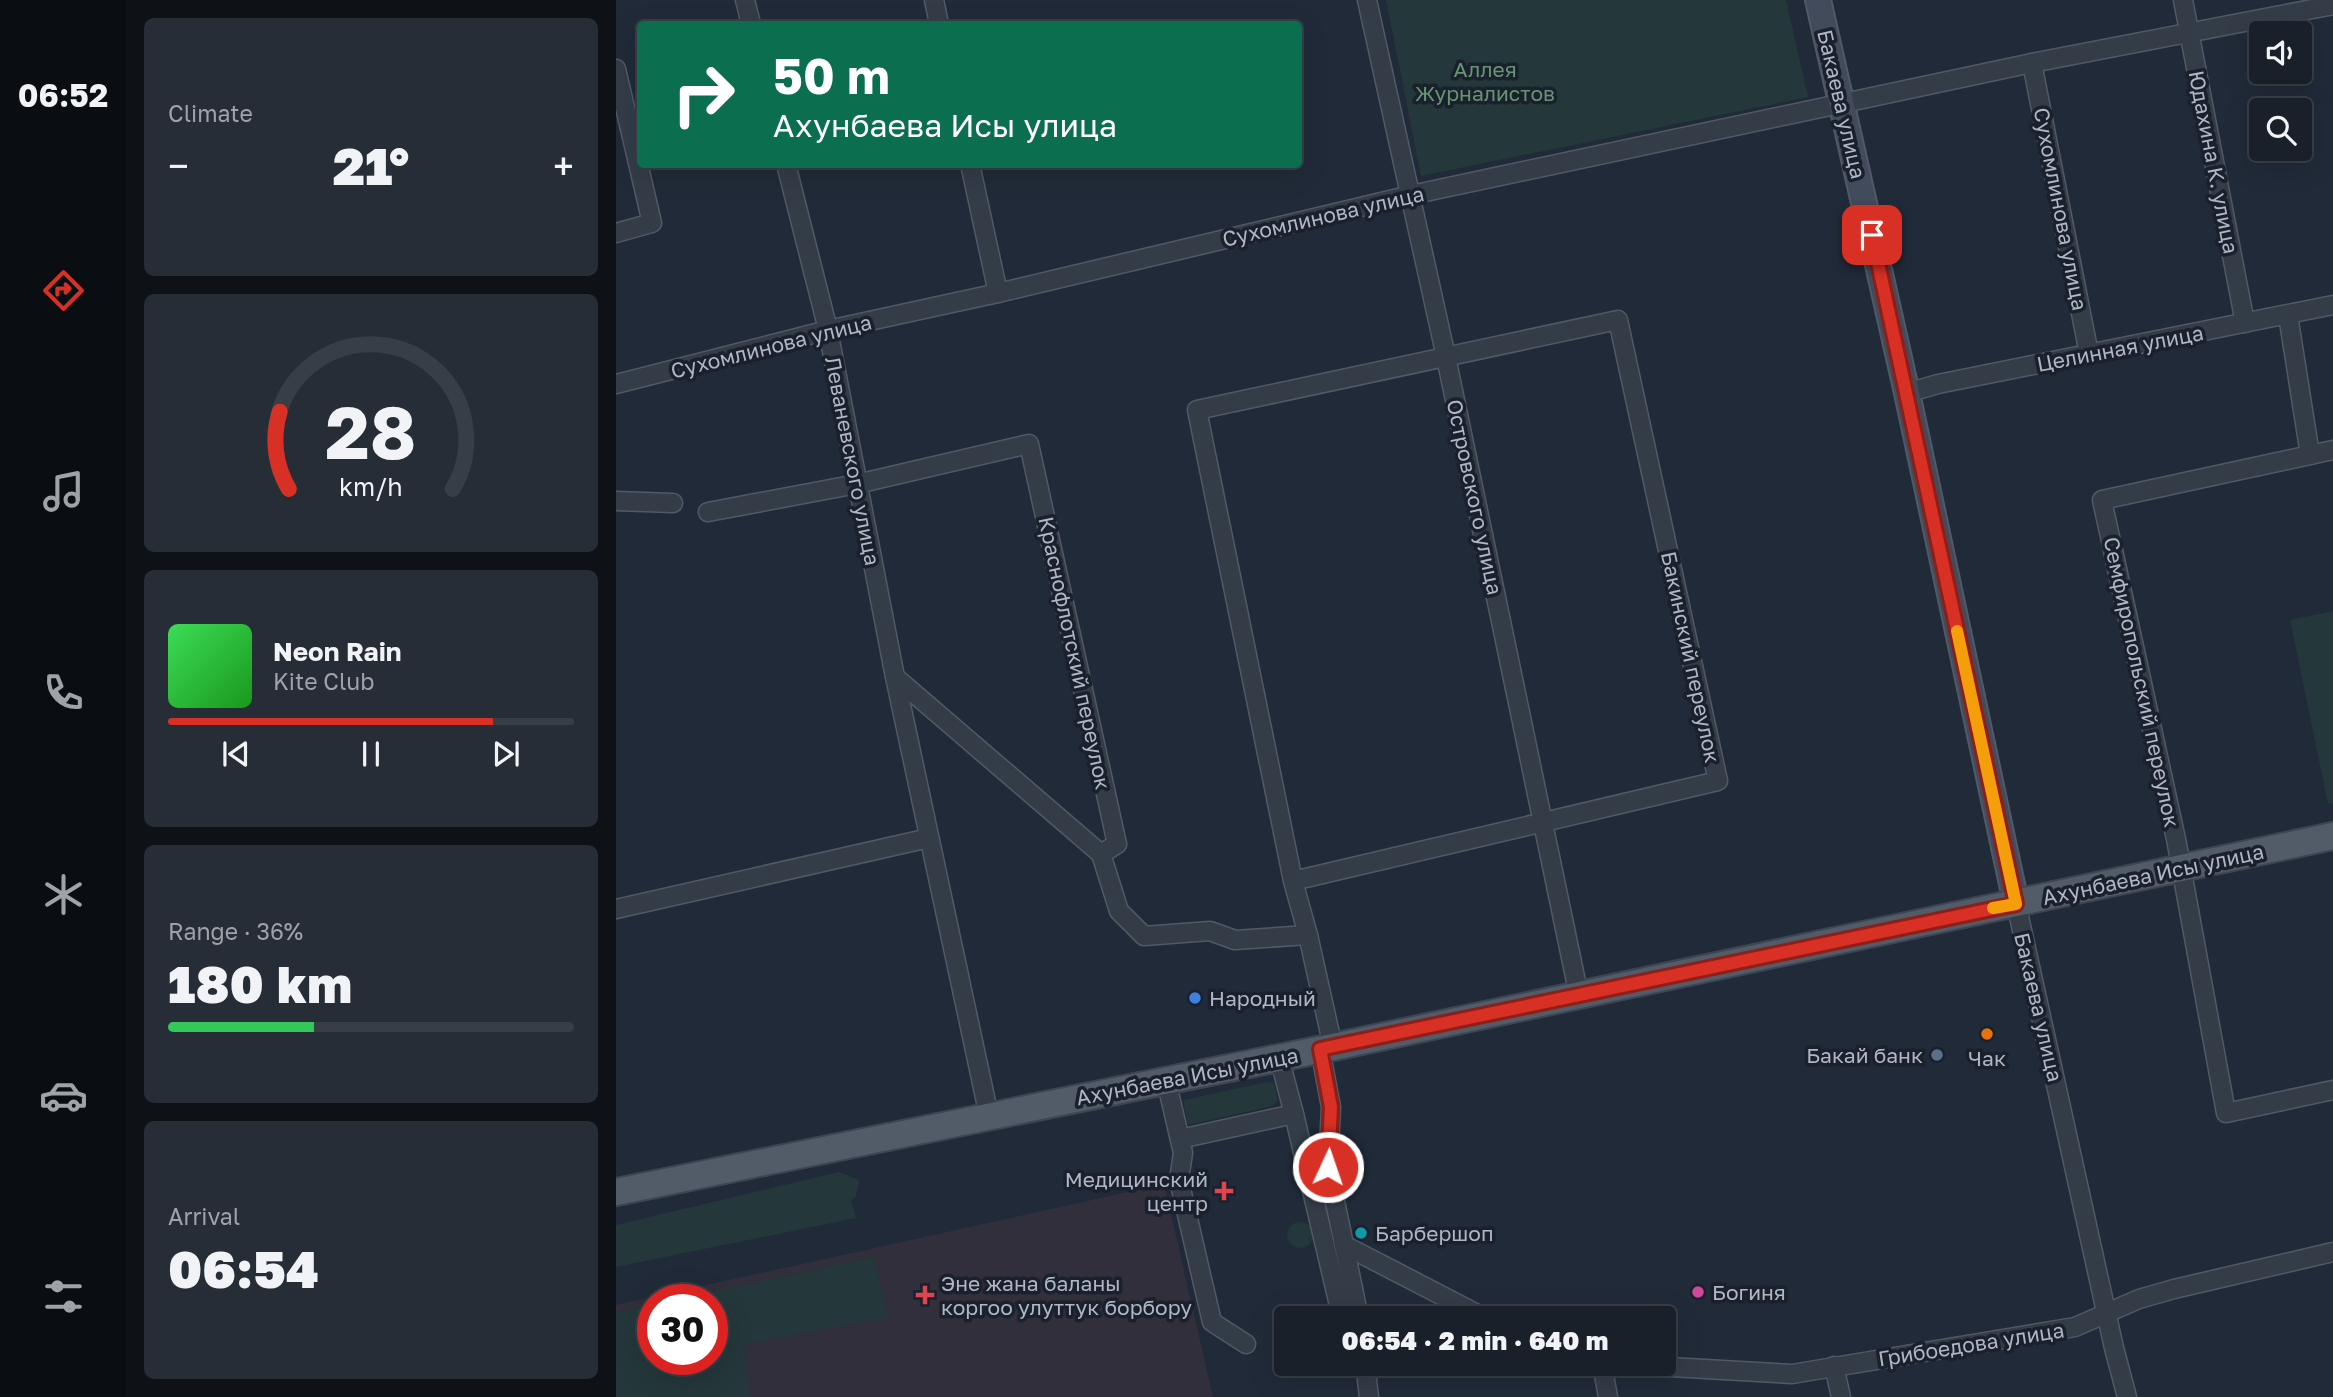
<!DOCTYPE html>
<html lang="en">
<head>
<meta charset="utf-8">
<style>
	body { margin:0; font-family:"Golos Text",sans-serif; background:#262d36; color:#f1f3f6; height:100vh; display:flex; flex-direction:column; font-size:26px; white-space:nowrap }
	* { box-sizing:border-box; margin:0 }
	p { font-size:23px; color:#9fa3a8 }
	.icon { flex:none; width:38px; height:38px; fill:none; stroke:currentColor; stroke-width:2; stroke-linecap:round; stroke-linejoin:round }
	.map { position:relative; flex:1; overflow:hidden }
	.panel { display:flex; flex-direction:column; gap:18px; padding:18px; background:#0e1217; width:490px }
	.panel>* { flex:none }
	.banner { position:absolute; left:21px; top:21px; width:665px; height:147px; border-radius:7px; box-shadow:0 7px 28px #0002,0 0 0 2px #373e47; background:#0b6e4f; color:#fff; overflow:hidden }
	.fabs { position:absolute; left:1633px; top:21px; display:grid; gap:14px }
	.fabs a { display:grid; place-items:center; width:63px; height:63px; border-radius:7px; background:#19202a; box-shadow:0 7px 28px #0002,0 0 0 2px #373e47; font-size:35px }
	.speed { position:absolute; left:21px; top:1284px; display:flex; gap:14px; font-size:35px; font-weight:700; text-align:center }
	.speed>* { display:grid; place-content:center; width:91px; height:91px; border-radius:50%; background:#19202a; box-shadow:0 7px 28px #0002,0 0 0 2px #373e47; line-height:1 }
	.speed .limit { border:10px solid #d22; background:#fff; color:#111 }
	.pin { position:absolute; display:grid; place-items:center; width:60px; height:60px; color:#fff; margin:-30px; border-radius:14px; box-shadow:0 4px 10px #0006 }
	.me { position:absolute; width:77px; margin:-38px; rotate:3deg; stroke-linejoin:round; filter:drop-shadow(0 0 5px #0008) }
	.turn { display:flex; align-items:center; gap:24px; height:147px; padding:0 21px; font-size:32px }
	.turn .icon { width:91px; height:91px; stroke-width:2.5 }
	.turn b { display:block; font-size:49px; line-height:60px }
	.big { font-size:52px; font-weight:800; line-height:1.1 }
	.panel .widget { flex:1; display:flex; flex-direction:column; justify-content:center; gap:10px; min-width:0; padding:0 24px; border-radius:10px; background:#262d36 }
	.panel .dial { align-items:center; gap:0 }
	.dial svg { height:182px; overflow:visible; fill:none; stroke:#373e47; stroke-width:7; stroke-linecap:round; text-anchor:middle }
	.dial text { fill:#f1f3f6; stroke:none }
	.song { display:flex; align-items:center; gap:21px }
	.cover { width:84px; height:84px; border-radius:10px; background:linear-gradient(135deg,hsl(130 70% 55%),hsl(120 70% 35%)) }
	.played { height:7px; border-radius:4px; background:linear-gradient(90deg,#d93025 80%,#373e47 80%) }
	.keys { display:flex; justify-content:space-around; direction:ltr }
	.heat { display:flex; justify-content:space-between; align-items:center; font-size:38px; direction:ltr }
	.charge { height:10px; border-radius:5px; background:linear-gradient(90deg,#34c759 36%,#373e47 0) }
	.trip { position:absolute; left:658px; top:1306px; width:402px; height:70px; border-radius:7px; background:#19202a; box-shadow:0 7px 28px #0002,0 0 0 2px #373e47; font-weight:800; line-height:70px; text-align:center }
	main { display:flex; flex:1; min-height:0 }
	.tabs { display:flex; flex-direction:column; width:126px; justify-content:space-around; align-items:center; background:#0a0d11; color:#9fa3a8 }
	.tabs .icon { width:49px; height:49px }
	.tabs .selected { color:#d93025 }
	.tabs b { font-size:32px; color:#f1f3f6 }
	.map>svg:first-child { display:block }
	.medical { fill:#312f3c; fill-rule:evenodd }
	.green { fill:#24373a }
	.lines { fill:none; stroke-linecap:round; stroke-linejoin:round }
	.minor-casing { stroke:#525966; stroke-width:21 }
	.secondary-casing { stroke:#525966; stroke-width:28 }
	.primary-casing { stroke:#3e4552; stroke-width:30 }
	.minor { stroke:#343c48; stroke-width:18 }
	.secondary { stroke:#424b5b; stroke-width:24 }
	.primary { stroke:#525b68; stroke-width:26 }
	.route-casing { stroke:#8d1f18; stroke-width:18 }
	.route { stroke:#d93025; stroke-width:12 }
	.slow { stroke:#f59e0b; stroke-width:12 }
	.shop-dot { fill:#3f7fe0; stroke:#1a212d; stroke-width:2.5 }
	.food-dot { fill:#e8710a; stroke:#1a212d; stroke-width:2.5 }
	.service-dot { fill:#5c6f8a; stroke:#1a212d; stroke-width:2.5 }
	.health-dot { fill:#e0444e; stroke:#1a212d; stroke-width:2.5 }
	.culture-dot { fill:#0f9aa8; stroke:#1a212d; stroke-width:2.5 }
	.hotel-dot { fill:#d1479c; stroke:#1a212d; stroke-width:2.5 }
	.labels { text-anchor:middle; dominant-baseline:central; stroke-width:7; stroke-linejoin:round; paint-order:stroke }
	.park-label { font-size:21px; fill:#679573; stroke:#1a212d }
	.street-label { font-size:21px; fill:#afb6c5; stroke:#1a212d }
	.poi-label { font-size:21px; fill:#afb6c5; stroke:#1a212d; text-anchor:start }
</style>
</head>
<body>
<main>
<nav class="tabs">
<b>06:52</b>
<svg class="icon selected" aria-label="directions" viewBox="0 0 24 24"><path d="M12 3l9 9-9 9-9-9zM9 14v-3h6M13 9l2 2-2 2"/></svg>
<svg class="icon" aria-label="music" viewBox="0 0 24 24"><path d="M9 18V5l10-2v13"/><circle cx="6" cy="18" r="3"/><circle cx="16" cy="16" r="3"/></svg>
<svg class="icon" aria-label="phone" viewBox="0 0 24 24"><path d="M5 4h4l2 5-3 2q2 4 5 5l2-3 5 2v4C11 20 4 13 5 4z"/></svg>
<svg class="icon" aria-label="climate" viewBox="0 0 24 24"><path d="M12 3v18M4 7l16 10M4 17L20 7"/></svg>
<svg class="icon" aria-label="car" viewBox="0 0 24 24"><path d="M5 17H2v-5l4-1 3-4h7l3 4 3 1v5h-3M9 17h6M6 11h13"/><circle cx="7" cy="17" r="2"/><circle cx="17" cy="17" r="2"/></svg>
<svg class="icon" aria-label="filters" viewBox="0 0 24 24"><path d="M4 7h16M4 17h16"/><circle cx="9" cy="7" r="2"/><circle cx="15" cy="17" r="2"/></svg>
</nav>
<section class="panel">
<div class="widget"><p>Climate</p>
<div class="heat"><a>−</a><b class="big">21°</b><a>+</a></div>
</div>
<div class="widget dial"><svg viewBox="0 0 100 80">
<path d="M14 69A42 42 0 1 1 86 69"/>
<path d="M14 69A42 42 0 0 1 10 35" stroke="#d93025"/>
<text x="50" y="56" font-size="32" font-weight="700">28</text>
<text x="50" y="72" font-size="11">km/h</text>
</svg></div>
<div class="widget">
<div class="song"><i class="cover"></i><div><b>Neon Rain</b><p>Kite Club</p></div></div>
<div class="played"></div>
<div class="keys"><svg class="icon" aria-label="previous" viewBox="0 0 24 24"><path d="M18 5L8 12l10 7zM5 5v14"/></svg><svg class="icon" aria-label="pause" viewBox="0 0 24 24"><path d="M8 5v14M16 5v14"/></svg><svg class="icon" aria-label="next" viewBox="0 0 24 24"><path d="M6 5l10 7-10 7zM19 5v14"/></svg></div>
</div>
<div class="widget"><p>Range · 36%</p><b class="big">180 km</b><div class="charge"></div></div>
<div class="widget"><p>Arrival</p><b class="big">06:54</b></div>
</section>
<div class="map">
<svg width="1717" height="1397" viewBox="0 0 1717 1397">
	<rect width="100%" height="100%" fill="#212a38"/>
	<path class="medical" d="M 548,1184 L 597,1397 L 0,1397 L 0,1305 ZM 37,1300 L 96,1300 L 96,1360 L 37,1360 Z"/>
	<g class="green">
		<path d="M 770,0 L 1170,0 L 1192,97 L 805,176 Z"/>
		<path d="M 1717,611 L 1717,803 L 1712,804 L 1674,620 Z"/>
		<path d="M 651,1082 L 658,1083 L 662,1100 L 656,1106 L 572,1125 L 567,1100 Z"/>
		<path d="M 223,1172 L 243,1180 L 240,1196 L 235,1201 L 240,1218 L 0,1267 L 0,1225 Z"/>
		<circle cx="684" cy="1235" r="13"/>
		<path d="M 258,1257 L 272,1317 L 127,1345 L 134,1397 L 0,1397 L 0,1313 L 37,1305 L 37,1360 L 96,1360 L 96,1300 L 60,1300 Z"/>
	</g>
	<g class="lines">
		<defs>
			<g id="minor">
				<path d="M 129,0 L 135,24"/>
				<path d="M 318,0 L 323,24"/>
				<path d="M 751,0 L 830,357 L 963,996"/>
				<path d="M 1567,0 L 1629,323"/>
				<path d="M 1416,63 L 1473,354"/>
				<path d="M 0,69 L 36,223 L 0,233"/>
				<path d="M 170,164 L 212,330 L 279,677 L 373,1116"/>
				<path d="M 354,164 L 382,293"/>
				<path d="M 1672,315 L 1694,455"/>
				<path d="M 0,384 L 212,330 L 382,293 L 795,195 L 1416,63 L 1717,5"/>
				<path d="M 1291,393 L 1322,384 L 1717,305"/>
				<path d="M 1717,450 L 1486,500 L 1560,839 L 1610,1113 L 1717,1090"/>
				<path d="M 0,501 L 57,503"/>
				<path d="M 92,512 L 241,484 L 413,444 L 501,844 L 485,854"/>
				<path d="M 279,677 L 485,854 L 503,911 L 528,936 L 594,931 L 619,940 L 692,935"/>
				<path d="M 677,881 L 1102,781 L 1002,320 L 581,410 L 677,881 L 692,935 L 717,1047"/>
				<path d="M 1400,903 L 1498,1348 L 1511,1397"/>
				<path d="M 0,909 L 313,838"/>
				<path d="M 704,1049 L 715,1107 L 712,1167 L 743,1318"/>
				<path d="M 663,1057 L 678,1114 L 726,1318"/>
				<path d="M 550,1080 L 567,1153 L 563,1180 L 596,1322 L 630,1344"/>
				<path d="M 564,1139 L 678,1114"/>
				<path d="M 728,1245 L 869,1318"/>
				<path d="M 749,1363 L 753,1397"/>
				<path d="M 984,1363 L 1176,1374 L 1459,1327 L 1523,1299 L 1558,1289 L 1717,1252"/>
				<path d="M 986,1364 L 992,1397"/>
				<path d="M 1218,1366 L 1225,1397"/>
			</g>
			<path id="secondary" d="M 1202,0 L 1291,393 L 1400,903"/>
			<path id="primary" d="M 0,1192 L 717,1047 L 1717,836"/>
		</defs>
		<use href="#minor" class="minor-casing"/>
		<use href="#secondary" class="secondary-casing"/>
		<use href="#primary" class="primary-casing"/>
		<use href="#minor" class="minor"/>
		<use href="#secondary" class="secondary"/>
		<use href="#primary" class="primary"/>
	</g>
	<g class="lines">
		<defs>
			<path id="route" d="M 712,1167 L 715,1107 L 704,1049 L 1400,904 L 1256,235"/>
		</defs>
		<use href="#route" class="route-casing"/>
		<use href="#route" class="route"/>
		<path class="slow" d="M 1341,631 L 1400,904 L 1377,908"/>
	</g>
	<circle class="shop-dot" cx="579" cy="998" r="7"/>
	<circle class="food-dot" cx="1371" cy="1034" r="7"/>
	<circle class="service-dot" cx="1321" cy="1055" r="7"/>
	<g class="health-dot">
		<path d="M604.5 1180.5h7v7h7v7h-7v7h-7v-7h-7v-7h7z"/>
		<path d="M305.5 1284.5h7v7h7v7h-7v7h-7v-7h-7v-7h7z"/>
	</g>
	<circle class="culture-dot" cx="745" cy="1233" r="7"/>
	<circle class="hotel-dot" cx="1082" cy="1292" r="7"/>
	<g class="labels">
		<g class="park-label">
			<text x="869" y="69">Аллея<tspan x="869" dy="24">Журналистов</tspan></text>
		</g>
		<g class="street-label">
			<text transform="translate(1226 104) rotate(77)">Бакаева улица</text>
			<text transform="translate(1598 162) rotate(79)">Юдахина К. улица</text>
			<text transform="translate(1445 209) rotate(79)">Сухомлинова улица</text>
			<text transform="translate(707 216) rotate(-13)">Сухомлинова улица</text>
			<text transform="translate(155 346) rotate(-14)">Сухомлинова улица</text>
			<text transform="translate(1504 348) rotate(-11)">Целинная улица</text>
			<text transform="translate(237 461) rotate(79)">Леваневского улица</text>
			<text transform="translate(859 497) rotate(78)">Островского улица</text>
			<text transform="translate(459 653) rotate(78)">Краснофлотский переулок</text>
			<text transform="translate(1075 657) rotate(78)">Бакинский переулок</text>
			<text transform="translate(1526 682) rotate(78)">Семфиропольский переулок</text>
			<text transform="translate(1537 874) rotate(-12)">Ахунбаева Исы улица</text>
			<text transform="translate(1423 1007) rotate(77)">Бакаева улица</text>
			<text transform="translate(571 1076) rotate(-11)">Ахунбаева Исы улица</text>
			<text transform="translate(1355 1344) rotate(-9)">Грибоедова улица</text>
		</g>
		<g class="poi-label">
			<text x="593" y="998">Народный</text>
			<text x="1307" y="1055" text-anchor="end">Бакай банк</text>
			<text x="1371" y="1058" text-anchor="middle">Чак</text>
			<text x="592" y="1179" text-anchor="end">Медицинский<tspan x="592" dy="24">центр</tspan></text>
			<text x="759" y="1233">Барбершоп</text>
			<text x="325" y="1283">Эне жана баланы<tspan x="325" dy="24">коргоо улуттук борбору</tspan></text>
			<text x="1096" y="1292">Богиня</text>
		</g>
	</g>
</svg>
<div class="fabs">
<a><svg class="icon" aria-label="sound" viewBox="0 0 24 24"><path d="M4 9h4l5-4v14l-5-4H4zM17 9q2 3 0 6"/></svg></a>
<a><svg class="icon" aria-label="search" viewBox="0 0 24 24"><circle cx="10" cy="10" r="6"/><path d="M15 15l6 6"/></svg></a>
</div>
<div class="speed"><div class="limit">30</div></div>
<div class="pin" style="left:1256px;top:235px;background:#d93025"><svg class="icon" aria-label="arrive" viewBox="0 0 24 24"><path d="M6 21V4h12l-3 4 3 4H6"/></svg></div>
<svg class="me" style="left:712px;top:1167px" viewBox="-20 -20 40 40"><circle r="17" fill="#d93025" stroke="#fff" stroke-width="3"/><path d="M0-11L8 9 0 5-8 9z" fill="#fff"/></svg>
<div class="trip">06:54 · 2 min · 640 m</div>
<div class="banner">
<div class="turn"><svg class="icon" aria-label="right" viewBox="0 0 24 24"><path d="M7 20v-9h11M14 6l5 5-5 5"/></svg><div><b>50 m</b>Ахунбаева Исы улица</div></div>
</div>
</div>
</main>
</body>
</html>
